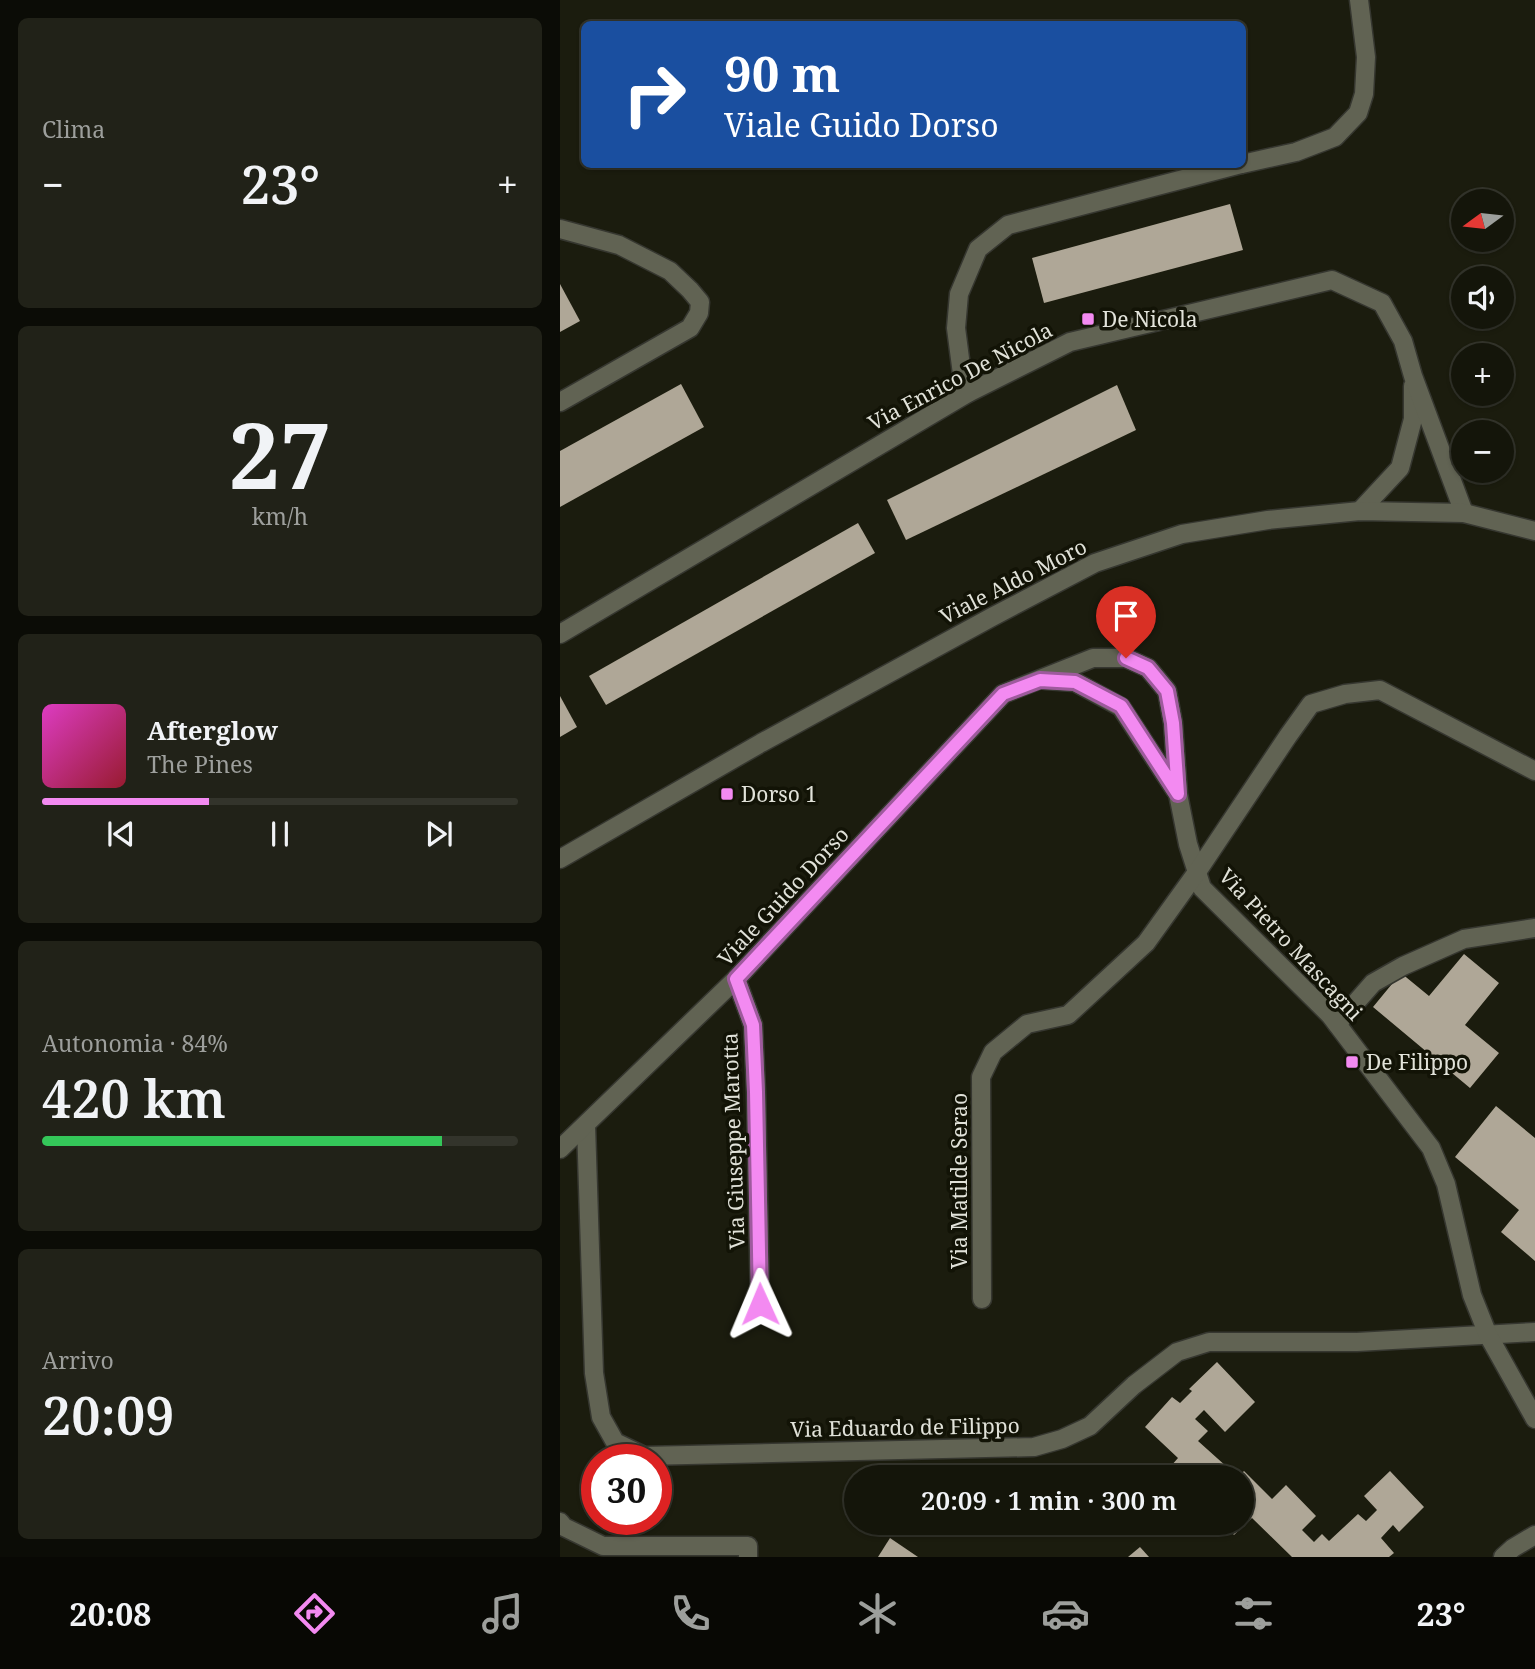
<!DOCTYPE html>
<html lang="it">
<head>
<meta charset="utf-8">
<style>
	body { margin:0; font-family:"Noto Serif",serif; background:#212218; color:#f1f3f6; height:100vh; display:flex; flex-direction:column; font-size:26px; white-space:nowrap }
	* { box-sizing:border-box; margin:0 }
	p { font-size:23px; color:#9d9f9c }
	.icon { flex:none; width:38px; height:38px; fill:none; stroke:currentColor; stroke-width:2; stroke-linecap:round; stroke-linejoin:round }
	.map { position:relative; flex:1; overflow:hidden }
	.drawer { display:flex; flex-direction:column; gap:18px; padding:18px; background:#0b0c06; width:560px }
	.drawer>* { flex:none }
	.hud { position:absolute; left:21px; top:21px; width:665px; height:147px; border-radius:10px; box-shadow:0 2px 5px #0004,0 0 0 2px #33342b; background:#1a4fa0; color:#fff; overflow:hidden }
	.needle { width:46px; rotate:255deg }
	.tools { position:absolute; left:891px; top:189px; display:grid; gap:14px }
	.tools a { display:grid; place-items:center; width:63px; height:63px; border-radius:50%; background:#14150a; box-shadow:0 2px 5px #0004,0 0 0 2px #33342b; font-size:35px }
	.speed { position:absolute; left:21px; top:1444px; display:flex; gap:14px; font-size:35px; font-weight:700; text-align:center }
	.speed>* { display:grid; place-content:center; width:91px; height:91px; border-radius:50%; background:#14150a; box-shadow:0 2px 5px #0004,0 0 0 2px #33342b; line-height:1 }
	.speed .limit { border:10px solid #d22; background:#fff; color:#111 }
	.pin { position:absolute; display:grid; place-items:center; width:60px; height:60px; color:#fff; margin:-72px -30px; border-radius:50% 50% 50% 0; rotate:-45deg; box-shadow:0 0 7px #0007 }
	.pin .icon { rotate:45deg }
	.me { position:absolute; width:77px; margin:-38px; rotate:359deg; stroke-linejoin:round; filter:drop-shadow(0 0 5px #0008) }
	.turn { display:flex; align-items:center; gap:24px; height:147px; padding:0 28px; font-size:32px }
	.turn .icon { width:91px; height:91px; stroke-width:2.5 }
	.turn b { display:block; font-size:49px; line-height:60px }
	.big { font-size:52px; font-weight:600; line-height:1.1 }
	.drawer .card { flex:1; display:flex; flex-direction:column; justify-content:center; gap:10px; min-width:0; padding:0 24px; border-radius:10px; background:#212218 }
	.drawer .dial { align-items:center; gap:0 }
	.dial b { font-size:91px; line-height:1 }
	.song { display:flex; align-items:center; gap:21px }
	.cover { width:84px; height:84px; border-radius:10px; background:linear-gradient(135deg,hsl(310 70% 55%),hsl(350 70% 35%)) }
	.played { height:7px; border-radius:4px; background:linear-gradient(90deg,#f38af1 35%,#33342b 35%) }
	.keys { display:flex; justify-content:space-around; direction:ltr }
	.heat { display:flex; justify-content:space-between; align-items:center; font-size:38px; direction:ltr }
	.charge { height:10px; border-radius:5px; background:linear-gradient(90deg,#34c759 84%,#33342b 0) }
	.trip { position:absolute; left:284px; top:1465px; width:410px; height:70px; border-radius:35px; background:#14150a; box-shadow:0 2px 5px #0004,0 0 0 2px #33342b; font-weight:600; line-height:70px; text-align:center }
	.tabs { display:flex; height:112px; justify-content:space-around; align-items:center; background:#080804; color:#9d9f9c }
	.tabs .icon { width:49px; height:49px }
	.tabs .current { color:#f38af1 }
	.tabs b { font-size:32px; color:#f1f3f6 }
	main { display:flex; flex:1; min-height:0 }
	.map>svg:first-child { display:block }
	.building { fill:#afa797 }
	.lines { fill:none; stroke-linecap:round; stroke-linejoin:round }
	.minor-casing { stroke:#363730; stroke-width:21 }
	.minor { stroke:#616353; stroke-width:18 }
	.route-casing { stroke:#9e5a9d; stroke-width:18 }
	.route { stroke:#f38af1; stroke-width:12 }
	.poi-dot { fill:#f38af1; stroke:#121306; stroke-width:2.5 }
	.labels { text-anchor:middle; dominant-baseline:central; stroke-width:7; stroke-linejoin:round; paint-order:stroke }
	.poi-label { font-size:21px; fill:#e1e2d9; stroke:#121306; text-anchor:start }
	.street-label { font-size:21px; fill:#e1e2d9; stroke:#121306 }
</style>
</head>
<body>
<main>
<section class="drawer">
<div class="card"><p>Clima</p>
<div class="heat"><a>−</a><b class="big">23°</b><a>+</a></div>
</div>
<div class="card dial"><b>27</b><p>km/h</p></div>
<div class="card">
<div class="song"><i class="cover"></i><div><b>Afterglow</b><p>The Pines</p></div></div>
<div class="played"></div>
<div class="keys"><svg class="icon" aria-label="previous" viewBox="0 0 24 24"><path d="M18 5L8 12l10 7zM5 5v14"/></svg><svg class="icon" aria-label="pause" viewBox="0 0 24 24"><path d="M8 5v14M16 5v14"/></svg><svg class="icon" aria-label="next" viewBox="0 0 24 24"><path d="M6 5l10 7-10 7zM19 5v14"/></svg></div>
</div>
<div class="card"><p>Autonomia · 84%</p><b class="big">420 km</b><div class="charge"></div></div>
<div class="card"><p>Arrivo</p><b class="big">20:09</b></div>
</section>
<div class="map">
<svg width="975" height="1557" viewBox="0 0 975 1557">
	<rect width="100%" height="100%" fill="#1b1c0e"/>
	<g class="building">
		<path d="M 670,204 L 683,250 L 484,303 L 472,258 Z"/>
		<path d="M 0,284 L 20,321 L 0,332 Z"/>
		<path d="M 121,384 L 144,427 L 0,507 L 0,451 Z"/>
		<path d="M 557,385 L 576,430 L 346,540 L 327,500 Z"/>
		<path d="M 298,523 L 315,553 L 46,705 L 29,676 Z"/>
		<path d="M 0,696 L 17,727 L 0,737 Z"/>
		<path d="M 904,954 L 939,983 L 905,1025 L 939,1053 L 910,1088 L 813,1007 L 841,973 L 869,996 Z"/>
		<path d="M 936,1106 L 975,1138 L 975,1261 L 941,1232 L 959,1210 L 895,1157 Z"/>
		<path d="M 657,1362 L 695,1402 L 665,1432 L 644,1410 L 635,1419 L 648,1431 L 638,1441 L 667,1467 L 658,1477 L 605,1477 L 603,1475 L 618,1458 L 585,1427 L 612,1397 L 620,1403 L 632,1391 L 629,1389 Z"/>
		<path d="M 684,1471 L 712,1499 L 726,1485 L 756,1516 L 742,1530 L 754,1542 L 762,1534 L 769,1541 L 798,1514 L 806,1521 L 817,1510 L 804,1496 L 830,1471 L 864,1507 L 839,1532 L 833,1525 L 821,1538 L 834,1553 L 829,1557 L 732,1557 L 692,1518 L 674,1535 L 662,1522 L 681,1522 L 681,1477 L 678,1477 Z"/>
		<path d="M 330,1538 L 358,1557 L 318,1557 Z"/>
		<path d="M 580,1547 L 589,1557 L 568,1557 Z"/>
	</g>
	<g class="lines">
		<defs>
			<g id="minor">
				<path d="M 682,164 L 736,152 L 775,137 L 798,113 L 804,94 L 806,57 L 799,0"/>
				<path d="M 0,229 L 59,245 L 110,271 L 130,290 L 140,302 L 139,313 L 130,328 L 0,402"/>
				<path d="M 408,393 L 402,374 L 396,328 L 399,294 L 418,249 L 448,225 L 681,164"/>
				<path d="M 800,511 L 840,468 L 853,419 L 853,386"/>
				<path d="M 0,634 L 408,393 L 510,342 L 772,280 L 822,303 L 843,341 L 853,376 L 904,513"/>
				<path d="M 486,680 L 515,682 L 561,707 L 616,791"/>
				<path d="M 0,859 L 201,743 L 432,617 L 535,563 L 622,534 L 708,520 L 800,511 L 904,513 L 975,531"/>
				<path d="M 176,979 L 193,1025 L 196,1092 L 200,1304"/>
				<path d="M 777,1024 L 813,983 L 843,966 L 904,939 L 975,928"/>
				<path d="M 26,1125 L 34,1373 L 41,1417 L 55,1442 L 84,1456 L 474,1447 L 502,1439 L 530,1426 L 574,1385 L 617,1352 L 649,1342 L 797,1342 L 975,1332"/>
				<path d="M 0,1149 L 176,979 L 443,694 L 533,658 L 566,658 L 588,668 L 607,691 L 613,723 L 618,794 L 628,844 L 642,888 L 770,1015 L 871,1148 L 886,1184 L 912,1295 L 928,1335 L 975,1419"/>
				<path d="M 422,1299 L 421,1077 L 433,1052 L 467,1024 L 508,1015 L 586,943 L 637,872 L 728,736 L 751,704 L 785,694 L 820,690 L 975,771"/>
				<path d="M 0,1522 L 4,1527 L 43,1546 L 188,1546 L 188,1557"/>
				<path d="M 943,1557 L 953,1548 L 975,1535"/>
			</g>
		</defs>
		<use href="#minor" class="minor-casing"/>
		<use href="#minor" class="minor"/>
	</g>
	<g class="lines">
		<defs>
			<path id="route" d="M 200,1304 L 196,1092 L 193,1025 L 176,979 L 443,694 L 480,680 L 515,682 L 561,706 L 618,794 L 613,723 L 607,691 L 588,668 L 566,658"/>
		</defs>
		<use href="#route" class="route-casing"/>
		<use href="#route" class="route"/>
	</g>
	<g class="poi-dot">
		<rect x="521" y="312" width="14" height="14" rx="3.5"/>
		<rect x="160" y="787" width="14" height="14" rx="3.5"/>
		<rect x="785" y="1055" width="14" height="14" rx="3.5"/>
	</g>
	<g class="labels">
		<g class="poi-label">
			<text x="542" y="319">De Nicola</text>
			<text x="181" y="794">Dorso 1</text>
			<text x="806" y="1062">De Filippo</text>
		</g>
		<g class="street-label">
			<text transform="translate(400 376) rotate(-28)">Via Enrico De Nicola</text>
			<text transform="translate(453 581) rotate(-27)">Viale Aldo Moro</text>
			<text transform="translate(223 896) rotate(-47)">Viale Guido Dorso</text>
			<text transform="translate(731 944) rotate(47)">Via Pietro Mascagni</text>
			<text transform="translate(173 1141) rotate(-92)">Via Giuseppe Marotta</text>
			<text transform="translate(399 1181) rotate(-90)">Via Matilde Serao</text>
			<text transform="translate(345 1427) rotate(-1)">Via Eduardo de Filippo</text>
		</g>
	</g>
</svg>
<div class="tools">
<a><svg class="needle" viewBox="-14 -14 28 28"><path d="M0-13l5 13h-10z" fill="#e53935"/><path d="M0 13l5-13h-10z" fill="#9d9f9c"/></svg></a>
<a><svg class="icon" aria-label="sound" viewBox="0 0 24 24"><path d="M4 9h4l5-4v14l-5-4H4zM17 9q2 3 0 6"/></svg></a>
<a>+</a>
<a>−</a>
</div>
<div class="speed"><div class="limit">30</div></div>
<div class="pin" style="left:566px;top:658px;background:#d93025"><svg class="icon" aria-label="arrive" viewBox="0 0 24 24"><path d="M6 21V4h12l-3 4 3 4H6"/></svg></div>
<svg class="me" style="left:200px;top:1304px" viewBox="-20 -20 40 40"><path d="M0-17L14 15 0 8-14 15z" fill="#f38af1" stroke="#fff" stroke-width="4"/></svg>
<div class="trip">20:09 · 1 min · 300 m</div>
<div class="hud">
<div class="turn"><svg class="icon" aria-label="right" viewBox="0 0 24 24"><path d="M7 20v-9h11M14 6l5 5-5 5"/></svg><div><b>90 m</b>Viale Guido Dorso</div></div>
</div>
</div>
</main>
<nav class="tabs">
<b>20:08</b>
<svg class="icon current" aria-label="directions" viewBox="0 0 24 24"><path d="M12 3l9 9-9 9-9-9zM9 14v-3h6M13 9l2 2-2 2"/></svg>
<svg class="icon" aria-label="music" viewBox="0 0 24 24"><path d="M9 18V5l10-2v13"/><circle cx="6" cy="18" r="3"/><circle cx="16" cy="16" r="3"/></svg>
<svg class="icon" aria-label="phone" viewBox="0 0 24 24"><path d="M5 4h4l2 5-3 2q2 4 5 5l2-3 5 2v4C11 20 4 13 5 4z"/></svg>
<svg class="icon" aria-label="climate" viewBox="0 0 24 24"><path d="M12 3v18M4 7l16 10M4 17L20 7"/></svg>
<svg class="icon" aria-label="car" viewBox="0 0 24 24"><path d="M5 17H2v-5l4-1 3-4h7l3 4 3 1v5h-3M9 17h6M6 11h13"/><circle cx="7" cy="17" r="2"/><circle cx="17" cy="17" r="2"/></svg>
<svg class="icon" aria-label="filters" viewBox="0 0 24 24"><path d="M4 7h16M4 17h16"/><circle cx="9" cy="7" r="2"/><circle cx="15" cy="17" r="2"/></svg>
<b>23°</b>
</nav>
</body>
</html>
